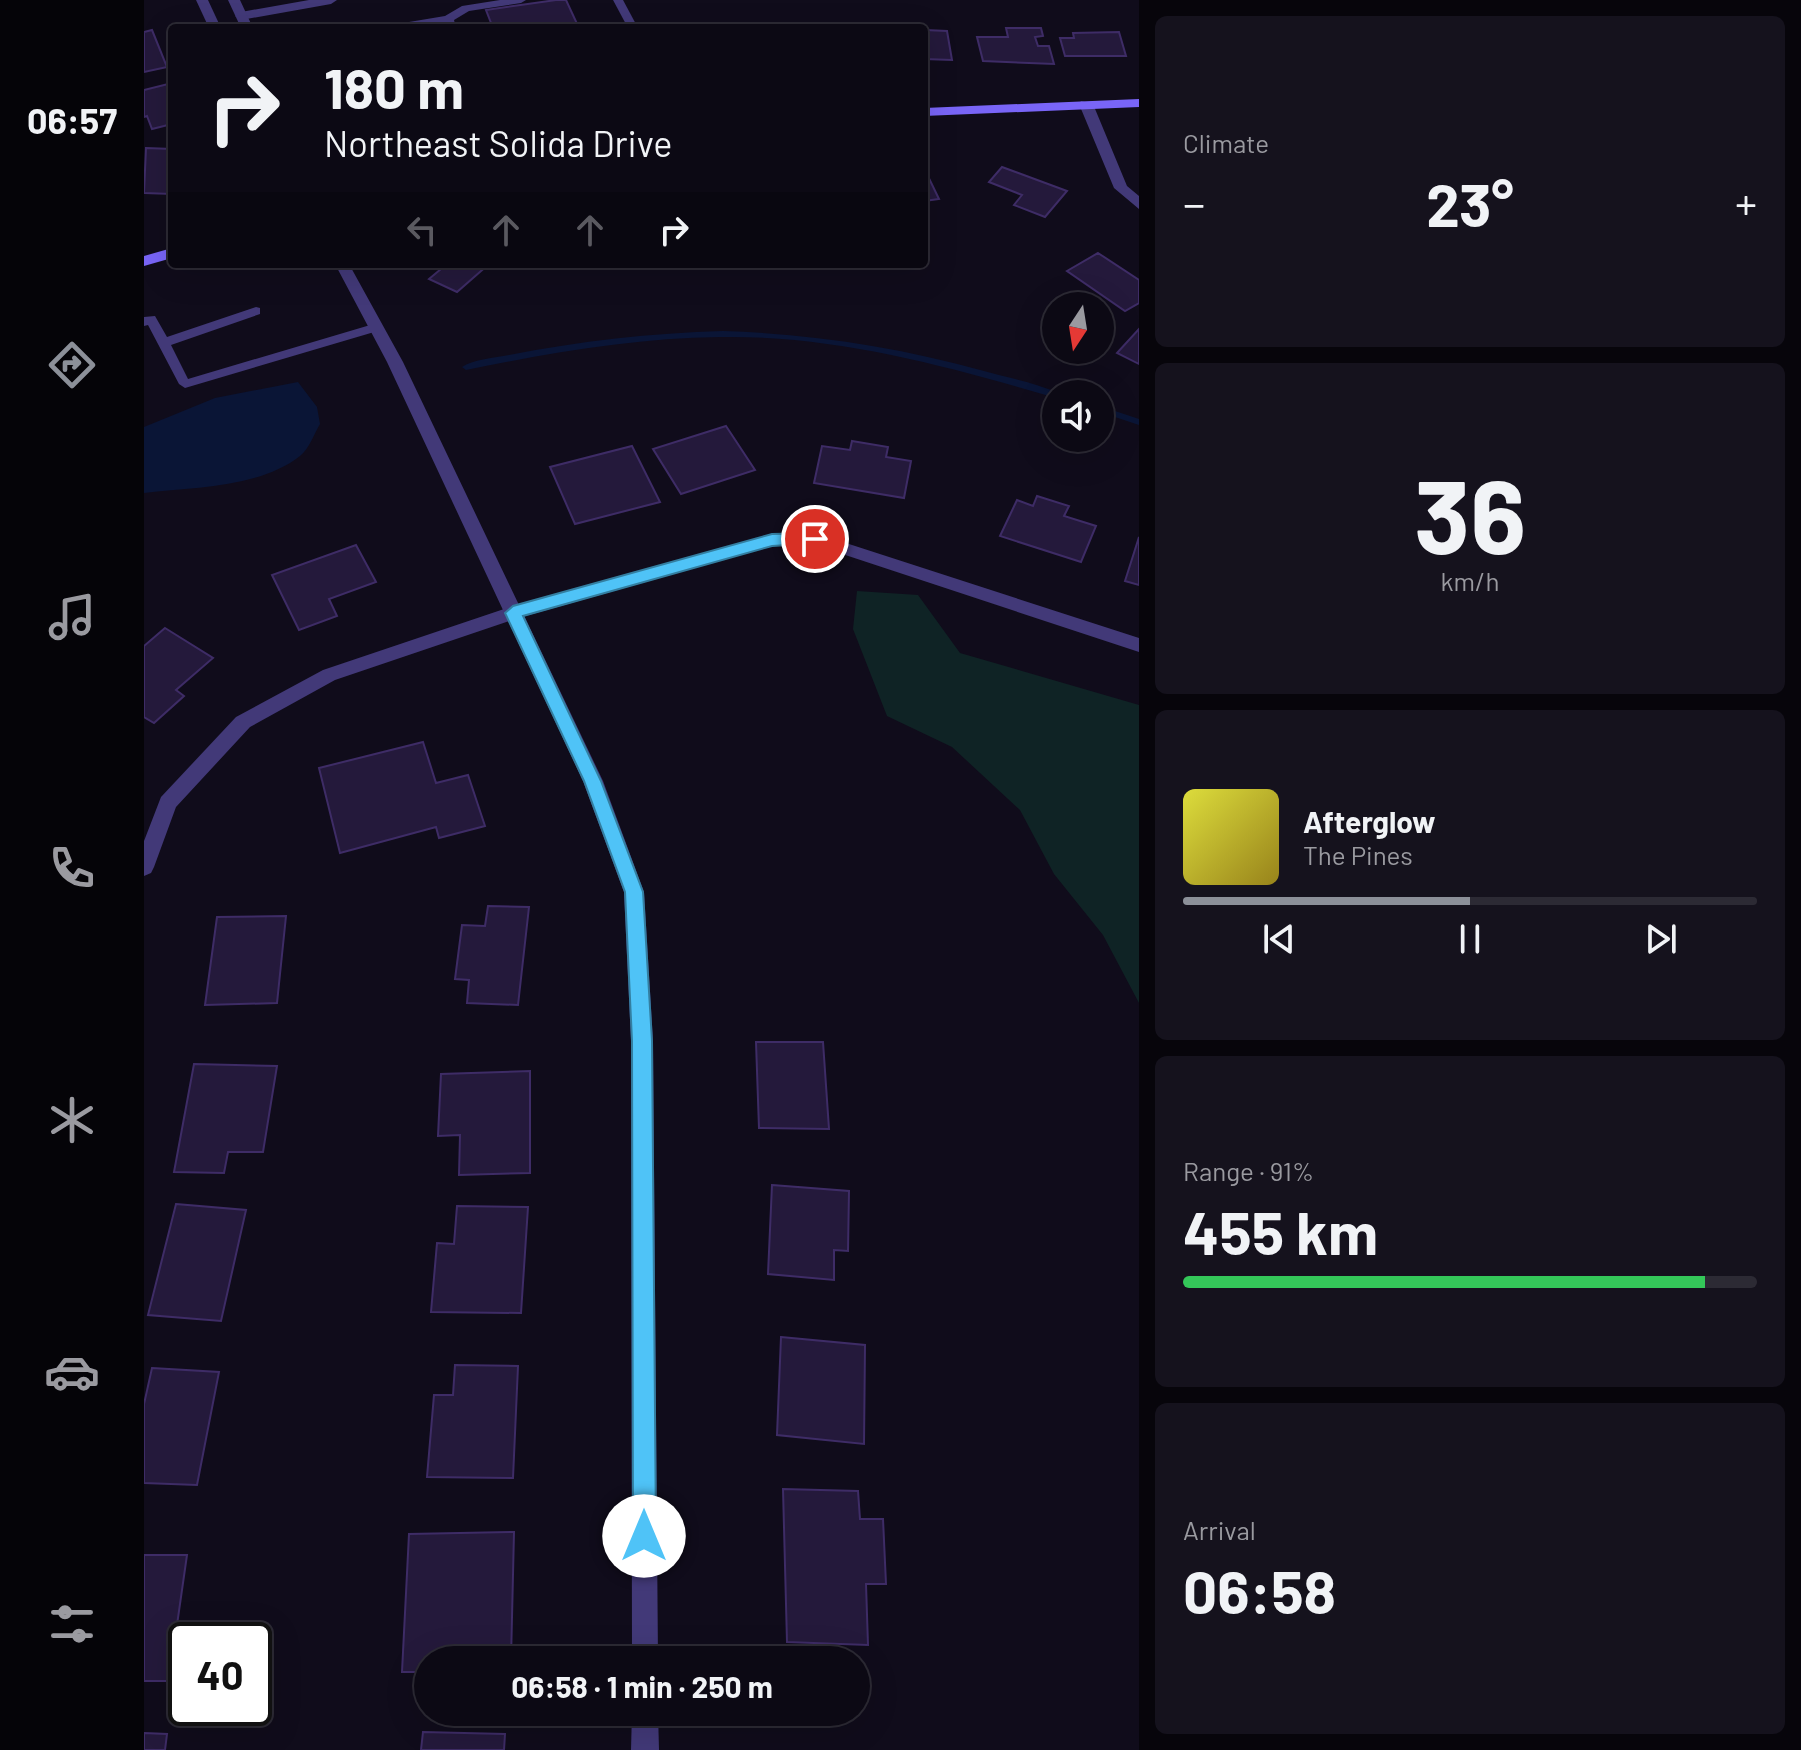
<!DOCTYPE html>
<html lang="en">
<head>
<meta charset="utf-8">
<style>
	body { margin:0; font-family:Barlow,sans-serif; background:#15121d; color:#f1f3f6; height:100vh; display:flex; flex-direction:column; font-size:30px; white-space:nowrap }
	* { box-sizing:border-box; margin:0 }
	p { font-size:26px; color:#9a9aa0 }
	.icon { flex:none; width:44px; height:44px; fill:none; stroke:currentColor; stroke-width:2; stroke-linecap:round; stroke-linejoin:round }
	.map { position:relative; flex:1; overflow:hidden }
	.side { display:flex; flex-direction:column; gap:16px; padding:16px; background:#07050b; width:662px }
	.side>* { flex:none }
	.hud { position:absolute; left:24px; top:24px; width:760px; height:244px; border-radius:8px; box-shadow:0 8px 32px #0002,0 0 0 2px #2c2a34; background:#0c0914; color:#f1f3f6; overflow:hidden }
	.needle { width:52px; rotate:192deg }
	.fabs { position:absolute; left:898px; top:292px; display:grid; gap:16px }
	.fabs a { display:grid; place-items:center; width:72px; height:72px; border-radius:50%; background:#0c0914; box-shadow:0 8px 32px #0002,0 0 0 2px #2c2a34; font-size:40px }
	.speed { position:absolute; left:24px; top:1622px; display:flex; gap:16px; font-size:40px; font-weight:700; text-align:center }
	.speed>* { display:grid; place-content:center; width:104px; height:104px; border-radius:50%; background:#0c0914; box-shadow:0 8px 32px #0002,0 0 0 2px #2c2a34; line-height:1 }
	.speed .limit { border:4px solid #111; border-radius:12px; background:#fff; color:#111 }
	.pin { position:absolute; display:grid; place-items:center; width:68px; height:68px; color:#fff; margin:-34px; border:4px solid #fff; border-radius:50%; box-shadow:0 2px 8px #0007 }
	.me { position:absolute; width:88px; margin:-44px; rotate:0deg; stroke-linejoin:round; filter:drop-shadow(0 0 6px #0008) }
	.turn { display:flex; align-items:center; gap:28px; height:168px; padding:0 24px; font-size:36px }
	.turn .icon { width:104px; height:104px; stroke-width:2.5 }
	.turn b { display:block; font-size:56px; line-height:68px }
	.lanes { display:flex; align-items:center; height:76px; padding:0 24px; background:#0003; justify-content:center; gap:40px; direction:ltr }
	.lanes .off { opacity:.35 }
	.big { font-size:60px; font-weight:700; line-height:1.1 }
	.side .widget { flex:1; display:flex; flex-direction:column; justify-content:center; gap:12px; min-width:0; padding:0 28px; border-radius:12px; background:#15121d }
	.side .dial { align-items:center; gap:0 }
	.dial b { font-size:104px; line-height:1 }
	.song { display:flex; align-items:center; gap:24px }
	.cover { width:96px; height:96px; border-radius:12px; background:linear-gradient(135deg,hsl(60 70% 55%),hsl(50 70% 35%)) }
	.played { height:8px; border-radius:4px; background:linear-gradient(90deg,#8c9099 50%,#2c2a34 50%) }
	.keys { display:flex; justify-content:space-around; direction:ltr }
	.heat { display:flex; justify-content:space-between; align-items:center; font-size:44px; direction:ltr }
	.charge { height:12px; border-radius:6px; background:linear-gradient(90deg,#34c759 91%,#2c2a34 0) }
	.trip { position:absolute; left:270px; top:1646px; width:456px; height:80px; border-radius:40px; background:#0c0914; box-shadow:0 8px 32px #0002,0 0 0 2px #2c2a34; font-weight:700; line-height:80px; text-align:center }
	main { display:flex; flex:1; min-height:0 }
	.dock { display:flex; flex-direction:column; width:144px; justify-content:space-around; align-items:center; background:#050408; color:#9a9aa0 }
	.dock .icon { width:56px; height:56px }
	.dock .current { color:#8c9099 }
	.dock b { font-size:36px; color:#f1f3f6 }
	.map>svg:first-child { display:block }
	.green { fill:#0f2325 }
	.water { fill:#0a1536 }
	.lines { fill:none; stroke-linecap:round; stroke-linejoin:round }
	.stream { fill:#0a1536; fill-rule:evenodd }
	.building { fill:#24193b; stroke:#3e2c66; stroke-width:2 }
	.service { fill:#423978; fill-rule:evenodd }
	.minor { fill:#423978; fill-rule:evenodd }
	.tertiary { fill:#423978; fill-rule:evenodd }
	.secondary { fill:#7965f7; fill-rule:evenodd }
	.route { fill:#4fc3f7; stroke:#337fa1; stroke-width:2 }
</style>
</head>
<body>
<main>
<nav class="dock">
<b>06:57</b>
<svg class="icon current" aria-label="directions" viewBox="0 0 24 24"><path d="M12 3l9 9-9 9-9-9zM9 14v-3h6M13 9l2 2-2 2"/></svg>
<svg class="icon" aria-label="music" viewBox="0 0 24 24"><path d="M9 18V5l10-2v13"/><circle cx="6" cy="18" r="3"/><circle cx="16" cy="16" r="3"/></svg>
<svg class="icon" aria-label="phone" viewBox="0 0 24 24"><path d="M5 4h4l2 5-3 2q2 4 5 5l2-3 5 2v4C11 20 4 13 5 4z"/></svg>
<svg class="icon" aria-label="climate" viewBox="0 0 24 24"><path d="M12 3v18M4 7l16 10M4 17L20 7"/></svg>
<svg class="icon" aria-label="car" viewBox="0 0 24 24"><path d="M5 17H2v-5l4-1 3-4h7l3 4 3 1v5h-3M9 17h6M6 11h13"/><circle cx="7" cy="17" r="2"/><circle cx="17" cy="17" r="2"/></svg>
<svg class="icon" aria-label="filters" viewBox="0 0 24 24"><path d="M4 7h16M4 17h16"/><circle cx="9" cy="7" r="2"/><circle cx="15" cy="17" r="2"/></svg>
</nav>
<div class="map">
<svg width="995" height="1750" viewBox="0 0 995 1750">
	<rect width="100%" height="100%" fill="#100c1b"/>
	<path class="green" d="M 713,591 L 774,595 L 816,653 L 995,705 L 995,1003 L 959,935 L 910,874 L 876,810 L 808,747 L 743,716 L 709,629 Z"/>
	<path class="water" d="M 154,382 L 173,407 L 176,424 C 170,434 165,449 156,456 C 115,488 50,487 0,493 L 0,427 L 71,398 Z"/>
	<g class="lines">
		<g class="stream">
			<path d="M 579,331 C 668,334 754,347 840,371 C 865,378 893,383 916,394 L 912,394 L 912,398 C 803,366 691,335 576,337 C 490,338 406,353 322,370 L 318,367 C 330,359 350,358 365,355 C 436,341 507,333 579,331 Z"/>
			<path d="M 956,406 L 995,419 L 995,425 L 956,412 Z"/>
		</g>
	</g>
	<g class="building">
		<path d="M 412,0 L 422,0 L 435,28 L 349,28 L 342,10 Z"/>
		<path d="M 862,28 L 897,28 L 899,36 L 891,37 L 894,46 L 905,46 L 910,64 L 839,61 L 833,37 L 864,37 Z"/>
		<path d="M 8,30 L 23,67 L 0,72 L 0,32 Z"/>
		<path d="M 781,30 L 803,31 L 808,60 L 780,59 Z"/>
		<path d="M 975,32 L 982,56 L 921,56 L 916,38 L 930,38 L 929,33 Z"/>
		<path d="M 28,83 L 28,124 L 8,129 L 3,116 L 0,117 L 0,90 Z"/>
		<path d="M 2,148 L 28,149 L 28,194 L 0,193 Z"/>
		<path d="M 858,167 L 923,191 L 901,217 L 870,205 L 878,195 L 845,182 Z"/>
		<path d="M 780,170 L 781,170 L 795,199 L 780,201 Z"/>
		<path d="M 954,253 L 995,280 L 995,303 L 981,311 L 923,271 Z"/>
		<path d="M 303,264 L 345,264 L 313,292 L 285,279 Z"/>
		<path d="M 995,329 L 995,364 L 973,353 Z"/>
		<path d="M 582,426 L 611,470 L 537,494 L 509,449 Z"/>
		<path d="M 708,441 L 744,447 L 742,457 L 767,461 L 760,498 L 670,483 L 678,446 L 706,450 Z"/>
		<path d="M 488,446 L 516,502 L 431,524 L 406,467 Z"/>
		<path d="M 893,496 L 925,506 L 920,516 L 952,526 L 937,562 L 856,536 L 873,500 L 889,506 Z"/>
		<path d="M 995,537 L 995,585 L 981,581 Z"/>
		<path d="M 212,545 L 232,582 L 185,599 L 193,616 L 155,630 L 128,575 Z"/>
		<path d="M 21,628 L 69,658 L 32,690 L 40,696 L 10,723 L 0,717 L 0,646 Z"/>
		<path d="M 279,742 L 292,783 L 324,775 L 341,826 L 295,838 L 292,827 L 196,853 L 175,768 Z"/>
		<path d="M 344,906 L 385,907 L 374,1005 L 323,1003 L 325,980 L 311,979 L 318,925 L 341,926 Z"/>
		<path d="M 142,916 L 133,1003 L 61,1005 L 73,917 Z"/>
		<path d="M 612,1042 L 679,1042 L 685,1129 L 615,1128 Z"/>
		<path d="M 50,1064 L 133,1066 L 119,1152 L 84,1152 L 80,1173 L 30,1172 Z"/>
		<path d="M 386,1071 L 386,1173 L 315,1175 L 316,1135 L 294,1136 L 297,1074 Z"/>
		<path d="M 628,1185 L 705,1191 L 704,1251 L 690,1250 L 690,1280 L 624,1274 Z"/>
		<path d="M 32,1204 L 102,1210 L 77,1321 L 4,1315 Z"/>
		<path d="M 313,1206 L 384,1207 L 377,1313 L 287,1312 L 293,1243 L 310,1244 Z"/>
		<path d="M 637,1337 L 721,1345 L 720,1444 L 633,1435 Z"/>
		<path d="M 311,1365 L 374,1366 L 369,1478 L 283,1477 L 290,1395 L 309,1395 Z"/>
		<path d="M 8,1368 L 75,1372 L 53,1485 L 0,1483 L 0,1404 Z"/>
		<path d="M 639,1489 L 714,1491 L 716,1519 L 739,1519 L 742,1584 L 722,1584 L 724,1645 L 643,1642 Z"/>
		<path d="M 370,1532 L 367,1660 L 284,1660 L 284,1672 L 258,1672 L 265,1534 Z"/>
		<path d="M 0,1555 L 43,1555 L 25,1681 L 0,1681 Z"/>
		<path d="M 279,1732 L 361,1734 L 360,1750 L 277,1750 Z"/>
		<path d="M 0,1733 L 23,1734 L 21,1750 L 0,1750 Z"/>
	</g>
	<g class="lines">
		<g class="service">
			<path d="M 356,0 L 382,0 L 377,3 L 325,11 L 310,20 L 312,28 L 302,28 L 300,23 L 267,28 L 242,28 L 247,25 L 301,16 L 318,6 Z"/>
			<path d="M 469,0 L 479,0 L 494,28 L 484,28 Z"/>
			<path d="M 112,307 L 116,308 L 116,314 L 27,345 L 44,379 L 233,323 L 239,327 L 237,330 L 41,388 L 35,384 L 4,325 L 0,326 L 0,317 L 11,316 L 23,337 Z"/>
		</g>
		<g class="minor">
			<path d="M 165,0 L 193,0 L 187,4 L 97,20 L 91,16 L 97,12 Z"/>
			<path d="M 937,101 L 949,104 L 983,186 L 995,196 L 995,209 L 970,188 L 935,104 Z"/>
			<path d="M 671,533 L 995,638 L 995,652 L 671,545 L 628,546 L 371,619 L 191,680 L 106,727 L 32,807 L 10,867 L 7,873 L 0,876 L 0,841 L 17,797 L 92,717 L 179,670 L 369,606 L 628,534 Z"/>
		</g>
		<g class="tertiary">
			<path d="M 52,0 L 64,0 L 77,28 L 65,28 Z"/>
			<path d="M 84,0 L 96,0 L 109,28 L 97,28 Z"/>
			<path d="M 191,264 L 205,264 L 259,362 L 459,781 L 500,892 L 509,1041 L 514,1660 L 488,1660 L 487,1041 L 480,892 L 439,781 L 243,362 Z"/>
			<path d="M 488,1712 L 514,1712 L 515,1750 L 487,1750 Z"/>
		</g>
		<g class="secondary">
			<path d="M 995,99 L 995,107 L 780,116 L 780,108 Z"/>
			<path d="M 28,248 L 28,258 L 0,266 L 0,256 Z"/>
		</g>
	</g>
	<path class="route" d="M 671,533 L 679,539 L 677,543 L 628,546 L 379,616 L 457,781 L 499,892 L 508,1041 L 512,1536 L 509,1544 L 500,1548 L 492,1544 L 489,1536 L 488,1041 L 481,892 L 440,781 L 361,613 L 369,606 L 628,534 Z"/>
</svg>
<div class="fabs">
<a><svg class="needle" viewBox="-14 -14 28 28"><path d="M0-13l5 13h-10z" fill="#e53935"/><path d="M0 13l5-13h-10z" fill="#9a9aa0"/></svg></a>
<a><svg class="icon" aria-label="sound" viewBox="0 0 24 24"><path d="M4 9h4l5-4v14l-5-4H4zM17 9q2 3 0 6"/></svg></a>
</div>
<div class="speed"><div class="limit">40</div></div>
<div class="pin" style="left:671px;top:539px;background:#d93025"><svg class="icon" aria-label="arrive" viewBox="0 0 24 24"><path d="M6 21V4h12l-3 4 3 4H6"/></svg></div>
<svg class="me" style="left:500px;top:1536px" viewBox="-20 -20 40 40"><circle r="19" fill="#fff"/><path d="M0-13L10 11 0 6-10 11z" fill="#4fc3f7"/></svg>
<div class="trip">06:58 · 1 min · 250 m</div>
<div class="hud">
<div class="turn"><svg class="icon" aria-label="right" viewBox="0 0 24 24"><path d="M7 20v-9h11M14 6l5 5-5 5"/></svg><div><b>180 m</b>Northeast Solida Drive</div></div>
<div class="lanes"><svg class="icon off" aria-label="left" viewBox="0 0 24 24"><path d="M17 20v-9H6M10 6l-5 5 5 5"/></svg><svg class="icon off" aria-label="ahead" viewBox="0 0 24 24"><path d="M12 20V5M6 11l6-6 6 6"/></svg><svg class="icon off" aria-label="ahead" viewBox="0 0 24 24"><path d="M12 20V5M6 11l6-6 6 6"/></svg><svg class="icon" aria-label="right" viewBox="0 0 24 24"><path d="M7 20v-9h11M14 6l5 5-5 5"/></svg></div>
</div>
</div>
<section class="side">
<div class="widget"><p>Climate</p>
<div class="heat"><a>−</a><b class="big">23°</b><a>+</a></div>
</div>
<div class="widget dial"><b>36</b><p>km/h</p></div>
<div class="widget">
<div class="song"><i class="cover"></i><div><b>Afterglow</b><p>The Pines</p></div></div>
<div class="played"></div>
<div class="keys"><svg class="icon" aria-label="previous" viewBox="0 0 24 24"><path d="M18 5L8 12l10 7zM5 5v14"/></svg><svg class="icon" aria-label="pause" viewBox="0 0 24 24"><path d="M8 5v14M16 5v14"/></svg><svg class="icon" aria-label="next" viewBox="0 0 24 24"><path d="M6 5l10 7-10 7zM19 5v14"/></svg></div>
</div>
<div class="widget"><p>Range · 91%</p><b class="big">455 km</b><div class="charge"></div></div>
<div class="widget"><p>Arrival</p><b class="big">06:58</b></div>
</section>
</main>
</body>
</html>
